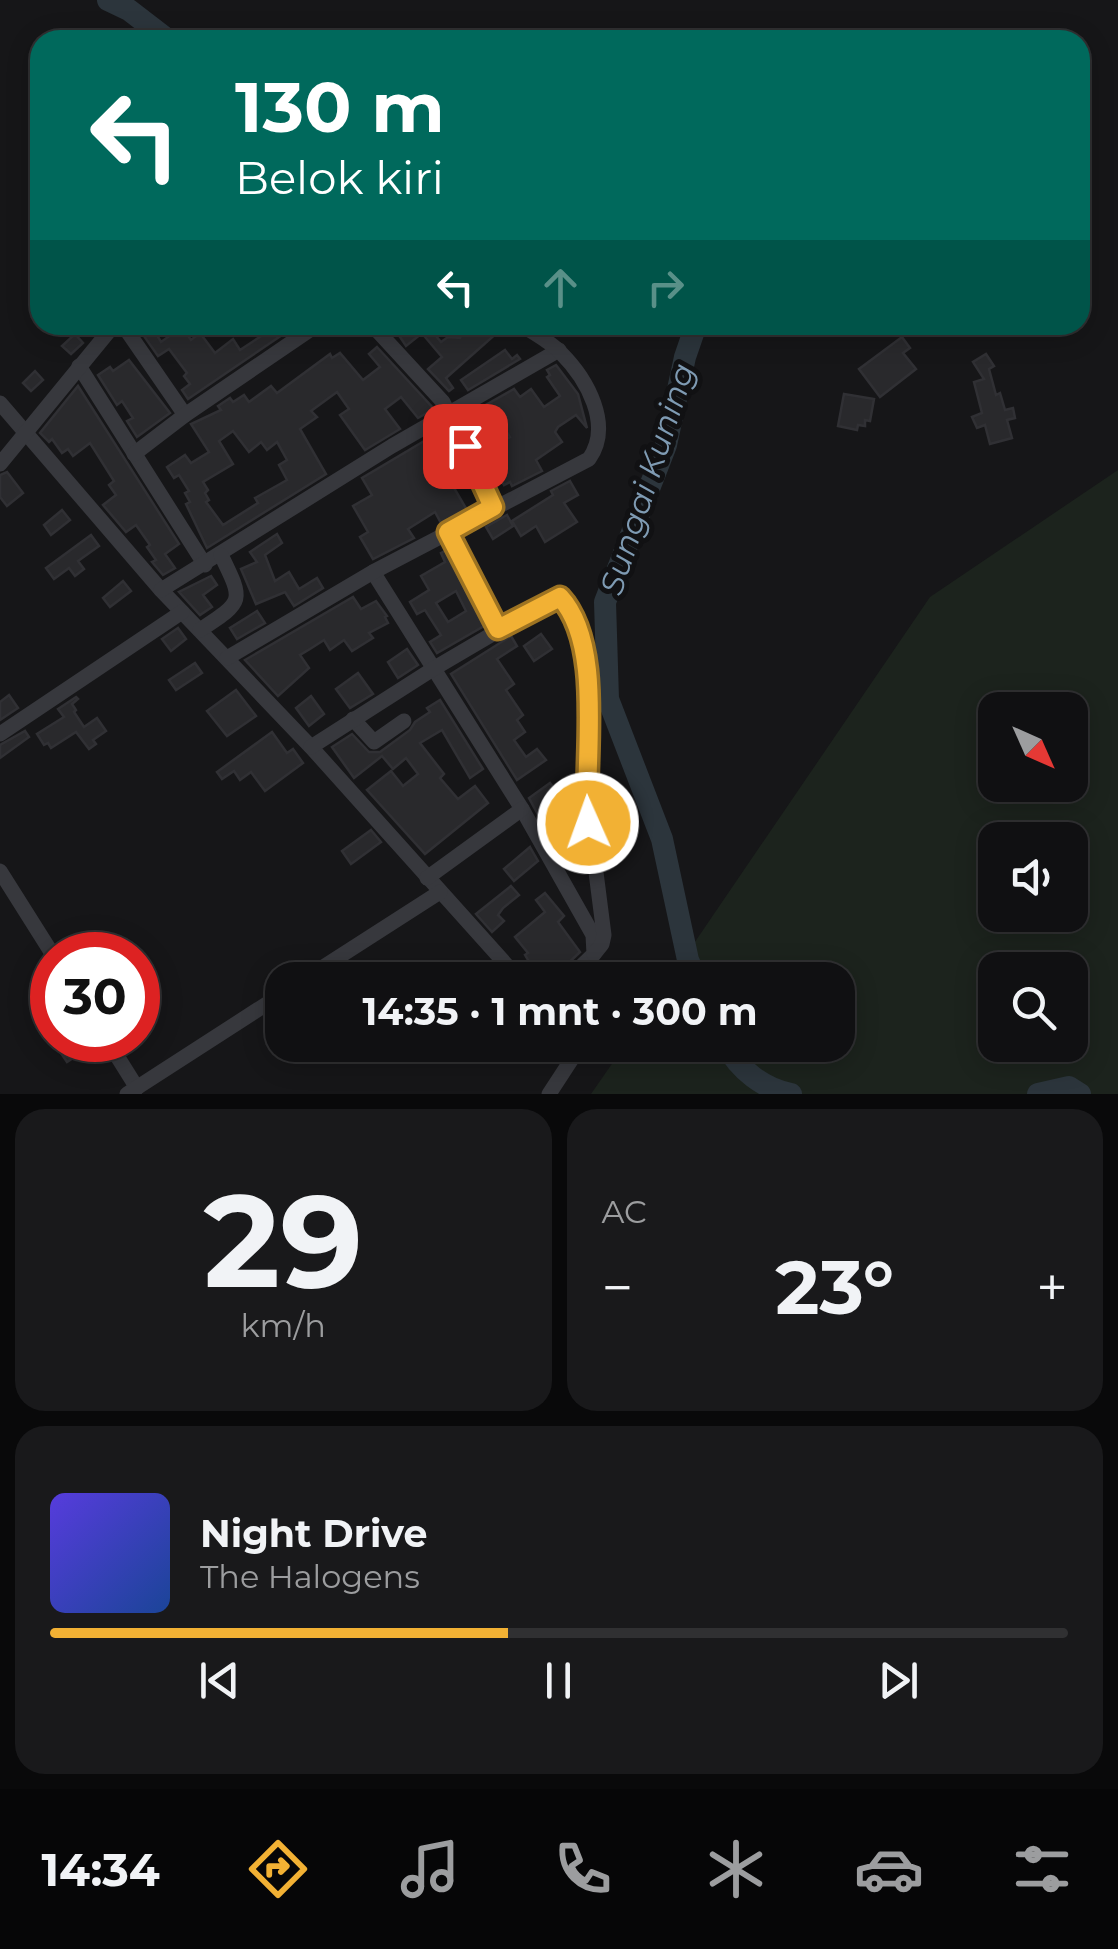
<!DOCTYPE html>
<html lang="id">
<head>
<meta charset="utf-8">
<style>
	body { margin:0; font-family:Montserrat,sans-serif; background:#19191b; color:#f1f3f6; height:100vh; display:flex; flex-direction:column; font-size:38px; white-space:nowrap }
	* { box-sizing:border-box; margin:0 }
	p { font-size:32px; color:#9c9d9f }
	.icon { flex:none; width:55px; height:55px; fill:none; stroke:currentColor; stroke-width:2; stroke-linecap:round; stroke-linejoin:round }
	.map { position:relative; height:1094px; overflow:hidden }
	.sheet { display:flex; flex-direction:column; gap:15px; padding:15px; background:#09090a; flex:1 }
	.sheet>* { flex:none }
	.hud { position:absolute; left:30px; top:30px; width:1060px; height:305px; border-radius:30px; box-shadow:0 5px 25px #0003,0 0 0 2px #303032; background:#00695c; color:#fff; overflow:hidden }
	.needle { width:65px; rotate:135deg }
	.tools { position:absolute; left:978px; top:692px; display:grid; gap:20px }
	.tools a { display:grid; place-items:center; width:110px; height:110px; border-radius:20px; background:#101012; box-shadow:0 5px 25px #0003,0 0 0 2px #303032; font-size:50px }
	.speed { position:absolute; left:30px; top:932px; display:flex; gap:20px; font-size:50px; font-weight:700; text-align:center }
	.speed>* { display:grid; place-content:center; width:130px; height:130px; border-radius:50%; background:#101012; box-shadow:0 5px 25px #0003,0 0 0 2px #303032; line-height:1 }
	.speed .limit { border:15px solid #d22; background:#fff; color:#111 }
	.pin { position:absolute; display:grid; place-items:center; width:85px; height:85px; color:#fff; margin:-42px; border-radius:20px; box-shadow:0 5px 15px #0006 }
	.me { position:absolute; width:110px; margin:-55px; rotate:358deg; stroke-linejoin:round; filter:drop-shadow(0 0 8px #0008) }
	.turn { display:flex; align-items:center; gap:35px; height:210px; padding:0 40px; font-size:45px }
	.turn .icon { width:130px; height:130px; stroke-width:2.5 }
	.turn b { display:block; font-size:70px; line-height:85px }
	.lanes { display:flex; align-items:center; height:95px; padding:0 40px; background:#0003; justify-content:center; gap:50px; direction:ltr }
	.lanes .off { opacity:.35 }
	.big { font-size:75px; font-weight:700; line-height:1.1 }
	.sheet .card { flex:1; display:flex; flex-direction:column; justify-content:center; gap:15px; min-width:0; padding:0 35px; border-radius:30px; background:#19191b }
	.sheet .dial { align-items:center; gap:0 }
	.dial b { font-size:130px; line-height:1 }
	.song { display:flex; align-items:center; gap:30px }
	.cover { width:120px; height:120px; border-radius:15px; background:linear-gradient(135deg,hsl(250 70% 55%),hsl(220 70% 35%)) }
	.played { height:10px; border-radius:5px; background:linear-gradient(90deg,#f2b134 45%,#303032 45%) }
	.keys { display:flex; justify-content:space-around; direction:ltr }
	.heat { display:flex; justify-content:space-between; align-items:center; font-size:55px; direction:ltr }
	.sheet .tiles { flex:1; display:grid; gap:15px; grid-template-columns:1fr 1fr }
	.card:last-child { grid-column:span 2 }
	.trip { position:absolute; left:265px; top:962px; width:590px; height:100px; border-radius:30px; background:#101012; box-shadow:0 5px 25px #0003,0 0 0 2px #303032; font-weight:700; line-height:100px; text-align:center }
	.tabs { display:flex; height:160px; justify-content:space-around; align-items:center; background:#060607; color:#9c9d9f }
	.tabs .icon { width:70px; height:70px }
	.tabs .current { color:#f2b134 }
	.tabs b { font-size:45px; color:#f1f3f6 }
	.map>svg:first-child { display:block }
	.green { fill:#1c231d; fill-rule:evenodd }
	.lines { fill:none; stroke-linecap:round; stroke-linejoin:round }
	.river { stroke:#2c353c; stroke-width:22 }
	.building { fill:#29292c; stroke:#303034; stroke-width:2.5; fill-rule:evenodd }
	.minor { stroke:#37383d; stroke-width:15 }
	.route-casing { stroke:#9d7322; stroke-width:25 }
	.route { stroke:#f2b134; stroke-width:18 }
	.labels { text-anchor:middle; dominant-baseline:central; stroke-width:10; stroke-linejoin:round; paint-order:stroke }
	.water-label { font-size:32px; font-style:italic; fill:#7f9bb3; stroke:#111113 }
</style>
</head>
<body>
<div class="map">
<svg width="1118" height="1094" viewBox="0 0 1118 1094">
	<rect width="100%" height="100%" fill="#161618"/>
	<path class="green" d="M 1118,470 L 1118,1094 L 591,1094 L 625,1045 L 838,1045 L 838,980 L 669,980 L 930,597 ZM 995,710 L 1070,710 L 1070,785 L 995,785 ZM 995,840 L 1070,840 L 1070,915 L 995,915 ZM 995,970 L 1070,970 L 1070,1045 L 995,1045 Z"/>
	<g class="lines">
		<g class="river">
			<path d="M 108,0 L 129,10 L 168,40"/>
			<path d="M 696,325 L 685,357 L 666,445 L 605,602 L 608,699 L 662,839 L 688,960 L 697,980"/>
			<path d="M 726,1045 C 739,1070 764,1089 791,1094"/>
			<path d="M 1038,1094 L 1069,1087 L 1080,1094"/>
		</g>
	</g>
	<g class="building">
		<path d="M 146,325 L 151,325 L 161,342 L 182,327 L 191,340 L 200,333 L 215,353 L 233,339 L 240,350 L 278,325 L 285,333 L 188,399 L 182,390 L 190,384 L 184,376 L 187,373 L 169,349 L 158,356 L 139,329 Z"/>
		<path d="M 392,325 L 415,325 L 421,334 L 406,346 Z"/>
		<path d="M 427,325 L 441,342 L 448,337 L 460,338 L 466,325 L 491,325 L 498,332 L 446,378 L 453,388 L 449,391 L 428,369 L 442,357 L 420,331 Z"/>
		<path d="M 75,334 L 83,343 L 71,354 L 62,346 Z"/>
		<path d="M 902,337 L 910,348 L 903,353 L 916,369 L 880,397 L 859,369 Z"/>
		<path d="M 377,347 L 434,409 L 418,418 L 401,397 L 385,409 L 400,429 L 365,450 L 340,415 L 349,409 L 337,392 L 311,411 L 317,417 L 300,429 L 326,474 L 207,548 L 186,504 L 190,502 L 185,493 L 189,491 L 179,475 L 174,478 L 167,467 L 185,455 L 191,463 L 209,452 L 191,424 L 221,410 L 218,406 L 230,398 L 233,402 L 244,395 L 249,402 L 271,386 L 277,393 L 330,354 L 332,358 L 340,353 L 363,380 L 380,367 L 369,354 ZM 233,431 L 249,452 L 261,442 L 267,450 L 277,442 L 287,460 L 279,465 L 287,480 L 255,498 L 258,503 L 223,525 L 206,502 L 209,500 L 205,493 L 208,490 L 203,482 L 233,464 L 219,441 Z"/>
		<path d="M 505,350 L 512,359 L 517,355 L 520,359 L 468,390 L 461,380 Z"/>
		<path d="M 986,354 L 994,366 L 989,369 L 996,395 L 1000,393 L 1005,410 L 1013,408 L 1015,418 L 1007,420 L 1012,438 L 990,444 L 985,425 L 977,428 L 972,417 L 982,413 L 974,382 L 984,379 L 973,362 Z"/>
		<path d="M 129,360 L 170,413 L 137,437 L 127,421 L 133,418 L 122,401 L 117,405 L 98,375 L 110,367 L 113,371 Z"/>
		<path d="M 556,365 L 578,394 L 587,428 L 576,415 L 558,427 L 555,432 L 562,442 L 536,460 L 542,471 L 512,486 L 510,482 L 504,485 L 485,452 L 510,437 L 495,415 L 475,427 L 468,415 L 514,389 L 520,397 L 531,389 L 544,407 L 560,396 L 547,377 L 550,375 L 547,370 Z"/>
		<path d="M 35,371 L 43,380 L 31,391 L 23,383 Z"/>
		<path d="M 78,386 L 179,544 L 165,554 L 175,568 L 163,575 L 152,562 L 156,560 L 147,547 L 150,545 L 136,525 L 126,532 L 103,505 L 116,495 L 109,485 L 114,481 L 90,443 L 73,456 L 68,449 L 62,453 L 52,439 L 49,442 L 40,433 Z"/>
		<path d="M 844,394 L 874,399 L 870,421 L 865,420 L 865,426 L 858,425 L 857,430 L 838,426 Z"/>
		<path d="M 426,440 L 467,510 L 441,523 L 435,512 L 408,529 L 414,538 L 373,559 L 360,537 L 368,532 L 353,506 L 372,495 L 362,478 Z"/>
		<path d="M 7,472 L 23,493 L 7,506 L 0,497 L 0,475 Z"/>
		<path d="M 570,481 L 578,495 L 564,503 L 577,522 L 545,542 L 536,526 L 521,536 L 512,521 L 553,495 L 551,491 Z"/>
		<path d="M 62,510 L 70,520 L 51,535 L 44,525 Z"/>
		<path d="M 507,515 L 513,526 L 493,539 L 486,527 Z"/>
		<path d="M 277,534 L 282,543 L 265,555 L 275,581 L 289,572 L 299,589 L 317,578 L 323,588 L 294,606 L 285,592 L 256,604 L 241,569 L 257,562 L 250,552 Z"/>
		<path d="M 91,535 L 99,546 L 78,561 L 84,569 L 75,576 L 69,568 L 54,579 L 46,568 Z"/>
		<path d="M 445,551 L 484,626 L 437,653 L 430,642 L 441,635 L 425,610 L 417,614 L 410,602 L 429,590 L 421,576 L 445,562 L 441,553 ZM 456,591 L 466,611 L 448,622 L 436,603 Z"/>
		<path d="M 211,576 L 217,585 L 203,595 L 212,607 L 200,615 L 179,592 Z"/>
		<path d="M 123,581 L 131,591 L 110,607 L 103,598 Z"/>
		<path d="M 353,597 L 361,609 L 376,601 L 387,616 L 385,617 L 388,623 L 369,633 L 373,638 L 352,651 L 344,640 L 330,650 L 324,640 L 310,649 L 300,655 L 309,668 L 278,696 L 245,660 Z"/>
		<path d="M 257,611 L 265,623 L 237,639 L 230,628 Z"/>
		<path d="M 178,628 L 186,639 L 171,651 L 162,639 Z"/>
		<path d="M 541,634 L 552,649 L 534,661 L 524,646 Z"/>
		<path d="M 511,636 L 517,646 L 497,659 L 514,684 L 506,690 L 523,715 L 517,720 L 525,732 L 514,740 L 526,757 L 537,749 L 546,760 L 517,780 L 451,674 Z"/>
		<path d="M 407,649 L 418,665 L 398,678 L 388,662 Z"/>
		<path d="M 195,663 L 202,673 L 176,690 L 169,680 Z"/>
		<path d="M 358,673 L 373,694 L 350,708 L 336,689 Z"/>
		<path d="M 236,690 L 256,716 L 227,736 L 207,711 Z"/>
		<path d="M 9,695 L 18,708 L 0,720 L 0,702 Z"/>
		<path d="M 311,696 L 324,714 L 309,726 L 296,708 Z"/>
		<path d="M 76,697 L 78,699 L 72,704 L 76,710 L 74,712 L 84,727 L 97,718 L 106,731 L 93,740 L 96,744 L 89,749 L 76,732 L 51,748 L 48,743 L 44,745 L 37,734 L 64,717 L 58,709 Z"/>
		<path d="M 440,700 L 483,769 L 470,778 L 442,730 L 420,743 L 444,774 L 440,778 L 458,799 L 475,786 L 488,803 L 425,854 L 367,790 L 391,771 L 403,786 L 418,774 L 406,758 L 393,769 L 382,756 L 354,778 L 332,747 L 352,734 L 369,752 L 380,752 L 410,730 L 415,722 L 430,712 L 427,708 Z"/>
		<path d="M 25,731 L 29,737 L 0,758 L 0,745 Z"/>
		<path d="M 272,732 L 287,753 L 293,749 L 303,763 L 265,791 L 251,772 L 240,780 L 234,771 L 222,779 L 217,772 Z"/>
		<path d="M 550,783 L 557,792 L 543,803 L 550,812 L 541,820 L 529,798 Z"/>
		<path d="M 371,830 L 381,842 L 351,864 L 342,851 Z"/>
		<path d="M 530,847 L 538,861 L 514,881 L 504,869 Z"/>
		<path d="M 511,886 L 519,895 L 503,908 L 498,915 L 504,921 L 492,932 L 476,914 Z"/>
		<path d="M 545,893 L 564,916 L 558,922 L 580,952 L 559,972 L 556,980 L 540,980 L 525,955 L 528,953 L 515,937 L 545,912 L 536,900 Z"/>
		<path d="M 78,1042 L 84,1051 L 67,1062 L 61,1053 Z"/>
	</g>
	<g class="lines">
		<g class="minor">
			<path d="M 123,325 L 185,415"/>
			<path d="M 372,325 L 443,402 L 493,507"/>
			<path d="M 451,325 L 455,328"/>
			<path d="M 79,366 L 205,565"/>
			<path d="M 0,403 L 161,590 L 311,747 L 520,980"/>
			<path d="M 134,454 L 185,415 L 317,325"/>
			<path d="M 0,464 L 114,325"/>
			<path d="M 448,532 L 498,629"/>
			<path d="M 373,572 L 522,809 L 593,935 L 594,954 L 567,980"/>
			<path d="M 161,590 L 392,446 L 559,350"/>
			<path d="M 200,630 C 244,601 244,602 221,555"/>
			<path d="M 227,658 L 373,572 L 589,459 C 613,425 587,379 561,353 C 551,342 535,334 522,325"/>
			<path d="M 353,719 L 374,742 L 404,721"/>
			<path d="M 0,734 L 182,612"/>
			<path d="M 311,747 L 433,669 L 552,599 L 562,597 L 582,643 L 587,663 L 586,794 L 604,935 L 602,944 L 594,954"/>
			<path d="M 0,871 L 53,955"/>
			<path d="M 427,878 L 522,809"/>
			<path d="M 303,980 L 440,892"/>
			<path d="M 107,1040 L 137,1088"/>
			<path d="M 127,1094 L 282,994"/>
			<path d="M 549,1094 L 581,1045"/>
		</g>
	</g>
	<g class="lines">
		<defs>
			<path id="route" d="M 465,446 L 493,507 L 448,532 L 498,629 L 560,597 C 605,646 583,760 588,823"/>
		</defs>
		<use href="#route" class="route-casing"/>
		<use href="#route" class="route"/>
	</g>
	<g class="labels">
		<g class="water-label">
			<text transform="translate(647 479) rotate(-72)">Sungai Kuning</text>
		</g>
	</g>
</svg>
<div class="tools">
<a><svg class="needle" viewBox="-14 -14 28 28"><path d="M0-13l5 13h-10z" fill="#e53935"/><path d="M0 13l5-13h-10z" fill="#9c9d9f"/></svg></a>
<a><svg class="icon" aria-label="sound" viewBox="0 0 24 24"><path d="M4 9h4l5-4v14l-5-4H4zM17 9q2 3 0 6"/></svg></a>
<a><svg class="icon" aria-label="search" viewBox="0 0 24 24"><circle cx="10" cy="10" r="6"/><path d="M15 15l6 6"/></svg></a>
</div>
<div class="speed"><div class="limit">30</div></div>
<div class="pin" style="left:465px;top:446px;background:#d93025"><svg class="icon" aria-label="arrive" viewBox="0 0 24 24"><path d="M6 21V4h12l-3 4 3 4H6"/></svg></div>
<svg class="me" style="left:588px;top:823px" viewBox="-20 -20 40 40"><circle r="17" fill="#f2b134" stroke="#fff" stroke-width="3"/><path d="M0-11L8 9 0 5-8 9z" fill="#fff"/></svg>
<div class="trip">14:35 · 1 mnt · 300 m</div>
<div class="hud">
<div class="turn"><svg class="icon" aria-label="left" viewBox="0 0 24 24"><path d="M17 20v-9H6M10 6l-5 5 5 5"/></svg><div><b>130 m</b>Belok kiri</div></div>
<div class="lanes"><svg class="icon" aria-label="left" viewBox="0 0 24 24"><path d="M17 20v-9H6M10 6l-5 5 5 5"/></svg><svg class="icon off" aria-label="ahead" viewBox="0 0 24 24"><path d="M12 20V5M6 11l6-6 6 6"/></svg><svg class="icon off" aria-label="right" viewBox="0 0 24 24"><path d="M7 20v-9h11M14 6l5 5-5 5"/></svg></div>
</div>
</div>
<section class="sheet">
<div class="tiles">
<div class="card dial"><b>29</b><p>km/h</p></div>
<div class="card"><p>AC</p>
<div class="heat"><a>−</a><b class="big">23°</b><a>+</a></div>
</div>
<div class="card">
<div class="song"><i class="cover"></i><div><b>Night Drive</b><p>The Halogens</p></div></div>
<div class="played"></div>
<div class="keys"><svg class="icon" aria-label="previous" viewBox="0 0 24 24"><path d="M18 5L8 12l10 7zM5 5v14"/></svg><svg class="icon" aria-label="pause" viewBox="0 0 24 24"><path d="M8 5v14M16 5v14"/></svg><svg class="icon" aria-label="next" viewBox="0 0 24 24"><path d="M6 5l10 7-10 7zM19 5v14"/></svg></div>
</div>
</div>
</section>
<nav class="tabs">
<b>14:34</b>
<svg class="icon current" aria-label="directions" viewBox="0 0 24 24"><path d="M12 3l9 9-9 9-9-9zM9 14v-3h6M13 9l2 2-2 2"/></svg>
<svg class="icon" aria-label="music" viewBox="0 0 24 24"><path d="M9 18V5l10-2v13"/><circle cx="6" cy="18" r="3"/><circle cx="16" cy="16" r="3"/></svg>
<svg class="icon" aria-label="phone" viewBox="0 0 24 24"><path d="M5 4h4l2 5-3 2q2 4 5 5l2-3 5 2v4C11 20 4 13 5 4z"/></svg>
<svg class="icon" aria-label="climate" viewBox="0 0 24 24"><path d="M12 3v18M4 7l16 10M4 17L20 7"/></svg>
<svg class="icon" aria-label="car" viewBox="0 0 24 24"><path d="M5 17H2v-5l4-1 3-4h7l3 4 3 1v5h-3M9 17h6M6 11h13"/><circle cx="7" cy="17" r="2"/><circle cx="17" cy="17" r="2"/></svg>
<svg class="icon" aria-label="filters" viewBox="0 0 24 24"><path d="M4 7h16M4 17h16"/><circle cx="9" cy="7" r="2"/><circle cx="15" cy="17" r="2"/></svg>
</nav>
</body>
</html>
